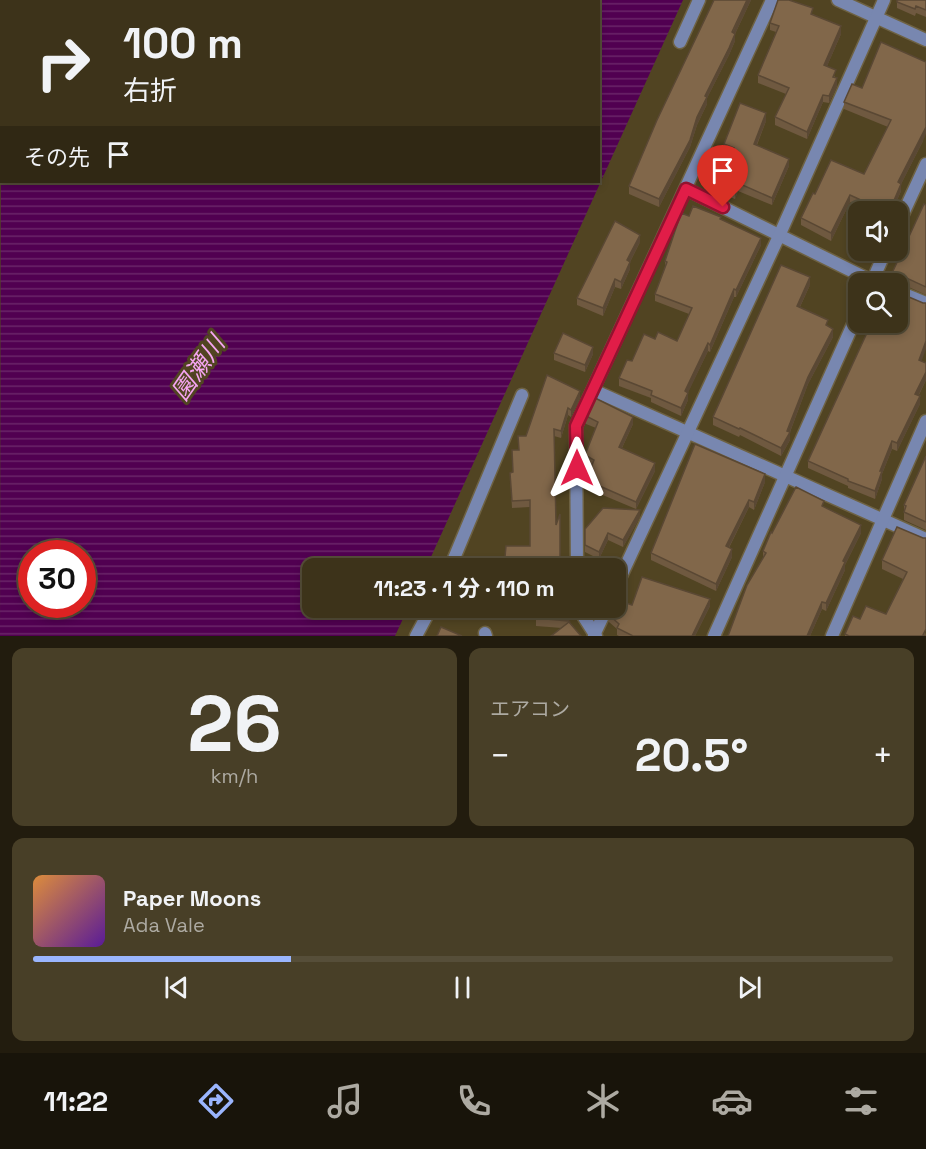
<!DOCTYPE html>
<html lang="ja">
<head>
<meta charset="utf-8">
<style>
	body { margin:0; font-family:"Space Grotesk","Noto Sans JP",sans-serif; background:#483f27; color:#f1f3f6; height:100vh; display:flex; flex-direction:column; font-size:22px; white-space:nowrap }
	* { box-sizing:border-box; margin:0 }
	p { font-size:20px; color:#adaaa2 }
	.icon { flex:none; width:33px; height:33px; fill:none; stroke:currentColor; stroke-width:2; stroke-linecap:round; stroke-linejoin:round }
	.map { position:relative; height:636px; overflow:hidden }
	.sheet { display:flex; flex-direction:column; gap:12px; padding:12px; background:#221c0e; flex:1 }
	.sheet>* { flex:none }
	.banner { position:absolute; left:0px; top:0px; width:600px; height:183px; box-shadow:0 3px 9px #0003,0 0 0 2px #564e39; background:#3d331a; color:#f1f3f6; overflow:hidden }
	.fabs { position:absolute; left:848px; top:201px; display:grid; gap:12px }
	.fabs a { display:grid; place-items:center; width:60px; height:60px; border-radius:12px; background:#3d331a; box-shadow:0 3px 9px #0003,0 0 0 2px #564e39; font-size:30px }
	.speed { position:absolute; left:18px; top:540px; display:flex; gap:12px; font-size:30px; font-weight:700; text-align:center }
	.speed>* { display:grid; place-content:center; width:78px; height:78px; border-radius:50%; background:#3d331a; box-shadow:0 3px 9px #0003,0 0 0 2px #564e39; line-height:1 }
	.speed .limit { border:9px solid #d22; background:#fff; color:#111 }
	.pin { position:absolute; display:grid; place-items:center; width:51px; height:51px; color:#fff; margin:-62px -26px; border-radius:50% 50% 50% 0; rotate:-45deg; box-shadow:0 0 6px #0007 }
	.pin .icon { rotate:45deg }
	.me { position:absolute; width:66px; margin:-33px; rotate:0deg; stroke-linejoin:round; filter:drop-shadow(0 0 4px #0008) }
	.turn { display:flex; align-items:center; gap:21px; height:126px; padding:0 24px; font-size:27px }
	.turn .icon { width:78px; height:78px; stroke-width:2.5 }
	.turn b { display:block; font-size:42px; line-height:51px }
	.then { display:flex; align-items:center; height:57px; padding:0 24px; background:#0003; gap:12px; font-size:22px }
	.big { font-size:45px; font-weight:700; line-height:1.1 }
	.sheet .widget { flex:1; display:flex; flex-direction:column; justify-content:center; gap:9px; min-width:0; padding:0 21px; border-radius:12px; background:#483f27 }
	.sheet .dial { align-items:center; gap:0 }
	.dial b { font-size:78px; line-height:1 }
	.song { display:flex; align-items:center; gap:18px }
	.cover { width:72px; height:72px; border-radius:9px; background:linear-gradient(135deg,hsl(30 70% 55%),hsl(270 70% 35%)) }
	.played { height:6px; border-radius:3px; background:linear-gradient(90deg,#9ab5fd 30%,#564e39 30%) }
	.keys { display:flex; justify-content:space-around; direction:ltr }
	.heat { display:flex; justify-content:space-between; align-items:center; font-size:33px; direction:ltr }
	.sheet .tiles { flex:1; display:grid; gap:12px; grid-template-columns:1fr 1fr }
	.widget:last-child { grid-column:span 2 }
	.trip { position:absolute; left:302px; top:558px; width:324px; height:60px; border-radius:12px; background:#3d331a; box-shadow:0 3px 9px #0003,0 0 0 2px #564e39; font-weight:700; line-height:60px; text-align:center }
	.menu { display:flex; height:96px; justify-content:space-around; align-items:center; background:#18140a; color:#adaaa2 }
	.menu .icon { width:42px; height:42px }
	.menu .current { color:#9ab5fd }
	.menu b { font-size:27px; color:#f1f3f6 }
	.map>svg:first-child { display:block }
	.water { fill:url(#water-rules); fill-rule:evenodd }
	.lines { fill:none; stroke-linecap:round; stroke-linejoin:round }
	.minor-casing { stroke:#6e6243; stroke-width:15 }
	.minor { stroke:#7887b0; stroke-width:12 }
	.wall { fill:#6f5940 }
	.shaded-wall { fill:#5a4834 }
	.building { fill:#81674a; stroke:#5a4834; stroke-width:1.5 }
	.route-casing { stroke:#92132f; stroke-width:15 }
	.route { stroke:#e11d48; stroke-width:10 }
	.labels { text-anchor:middle; dominant-baseline:central; stroke-width:6; stroke-linejoin:round; paint-order:stroke }
	.water-label { font-size:24px; font-style:italic; fill:#f5a4f1; stroke:#514422 }
</style>
</head>
<body>
<div class="map">
<svg width="926" height="636" viewBox="0 0 926 636">
	<defs>
		<pattern id="water-rules" width="6" height="5" patternUnits="userSpaceOnUse" patternTransform="scale(1.5)"><rect width="6" height="5" fill="#510051"/><path d="M0 2.5h6" fill="none" stroke="#6a2569"/></pattern>
	</defs>
	<rect width="100%" height="100%" fill="#514422"/>
	<path class="water" d="M 201,0 L 683,0 L 426,568 L 312,568 L 312,608 L 408,608 L 395,636 L 0,636 L 1,60 L 2,182 L 598,182 L 598,2 L 201,1 ZM 32,554 L 82,554 L 82,604 L 32,604 Z"/>
	<g class="lines">
		<defs>
			<g id="minor">
				<path d="M 838,0 L 926,40"/>
				<path d="M 7,2 L 8,0"/>
				<path d="M 0,10 L 2,9"/>
				<path d="M 680,42 L 699,0"/>
				<path d="M 686,189 L 878,284"/>
				<path d="M 897,227 L 926,164"/>
				<path d="M 871,284 L 886,250"/>
				<path d="M 897,291 L 926,303"/>
				<path d="M 593,390 L 926,539"/>
				<path d="M 450,568 L 522,395"/>
				<path d="M 577,568 L 576,426 L 772,0"/>
				<path d="M 615,589 L 779,236 L 884,0"/>
				<path d="M 578,608 L 596,636"/>
				<path d="M 485,633 L 486,636"/>
				<path d="M 594,635 L 607,608"/>
				<path d="M 416,636 L 431,608"/>
				<path d="M 714,636 L 858,313"/>
				<path d="M 832,636 L 926,421"/>
			</g>
		</defs>
		<use href="#minor" class="minor-casing"/>
		<use href="#minor" class="minor"/>
	</g>
	<g class="wall">
		<path d="M 714,0 L 751,0 L 735,34 L 735,41 L 729,55 L 707,98 L 707,104 L 697,125 L 690,147 L 659,207 L 629,194 L 629,186 Z"/>
		<path d="M 926,0 L 926,17 L 916,13 L 915,16 L 897,8 L 897,2 Z"/>
		<path d="M 813,14 L 841,34 L 827,66 L 836,78 L 837,86 L 829,103 L 823,102 L 807,139 L 775,125 L 775,117 L 786,94 L 758,83 L 758,75 L 776,32 L 770,30 L 770,23 Z"/>
		<path d="M 852,84 L 923,141 L 901,184 L 901,191 L 892,212 L 870,212 L 850,202 L 831,241 L 801,225 L 801,218 L 815,194 L 864,174 L 888,127 L 844,109 L 844,102 Z"/>
		<path d="M 766,121 L 757,145 L 789,166 L 772,205 L 738,191 L 735,199 L 718,192 L 718,184 L 731,154 L 724,151 L 724,144 Z"/>
		<path d="M 926,205 L 926,295 L 900,283 L 887,284 Z"/>
		<path d="M 689,216 L 721,219 L 761,245 L 736,297 L 734,297 L 710,352 L 708,351 L 688,392 L 688,400 L 681,416 L 651,402 L 651,398 L 619,386 L 619,378 L 632,361 L 655,339 L 677,341 L 689,314 L 655,301 L 655,294 L 665,267 L 665,261 Z"/>
		<path d="M 640,242 L 630,262 L 630,269 L 621,289 L 615,287 L 603,316 L 577,305 L 577,298 Z"/>
		<path d="M 810,285 L 800,307 L 828,327 L 833,337 L 808,384 L 790,432 L 790,440 L 781,456 L 740,435 L 739,437 L 713,425 L 713,417 Z"/>
		<path d="M 871,322 L 897,322 L 921,361 L 926,380 L 919,395 L 920,404 L 897,451 L 892,449 L 882,474 L 882,479 L 875,499 L 848,488 L 848,486 L 808,468 L 808,461 L 871,326 Z"/>
		<path d="M 554,353 L 593,354 L 585,372 L 554,360 Z"/>
		<path d="M 580,398 L 571,417 L 568,415 L 561,438 L 554,436 L 556,525 L 561,568 L 530,546 L 530,507 L 512,508 L 510,473 L 513,472 L 519,450 L 526,436 Z"/>
		<path d="M 586,416 L 633,424 L 622,448 L 655,471 L 636,509 L 586,488 L 586,480 L 592,466 L 585,462 L 585,455 L 596,428 L 586,424 Z"/>
		<path d="M 926,456 L 926,530 L 904,520 L 904,505 Z"/>
		<path d="M 765,482 L 754,510 L 749,507 L 729,548 L 732,557 L 716,591 L 651,560 L 651,553 Z"/>
		<path d="M 824,507 L 861,533 L 845,565 L 845,570 L 826,611 L 822,609 L 810,636 L 728,636 L 763,558 L 763,551 L 772,533 Z"/>
		<path d="M 640,517 L 623,547 L 608,540 L 599,559 L 585,552 L 585,529 Z"/>
		<path d="M 897,527 L 926,636 L 845,636 L 845,634 L 860,619 L 886,614 L 903,579 L 882,569 L 882,560 Z"/>
		<path d="M 632,605 L 710,606 L 695,636 L 619,636 L 617,635 L 617,629 L 609,622 L 609,615 Z"/>
		<path d="M 536,618 L 569,621 L 569,622 L 562,628 L 536,626 Z"/>
	</g>
	<g class="shaded-wall">
		<path d="M 747,0 L 751,0 L 735,34 L 735,41 L 729,55 L 707,98 L 707,104 L 697,125 L 690,147 L 659,207 L 659,199 Z"/>
		<path d="M 841,26 L 841,34 L 824,73 L 824,65 Z"/>
		<path d="M 837,78 L 837,86 L 829,103 L 829,96 Z"/>
		<path d="M 823,95 L 823,102 L 807,139 L 807,132 Z"/>
		<path d="M 766,113 L 766,121 L 754,151 L 754,144 Z"/>
		<path d="M 926,127 L 926,134 L 923,141 L 898,190 L 898,182 Z"/>
		<path d="M 789,159 L 789,166 L 772,205 L 772,198 Z"/>
		<path d="M 738,183 L 738,191 L 735,199 L 735,192 Z"/>
		<path d="M 901,184 L 901,191 L 892,212 L 889,212 Z"/>
		<path d="M 850,195 L 850,202 L 831,241 L 831,233 Z"/>
		<path d="M 640,235 L 640,242 L 627,268 L 627,260 Z"/>
		<path d="M 761,238 L 761,245 L 736,297 L 736,290 Z"/>
		<path d="M 630,262 L 630,269 L 621,289 L 621,282 Z"/>
		<path d="M 892,276 L 892,284 L 889,284 L 889,281 Z"/>
		<path d="M 810,277 L 810,285 L 797,313 L 797,306 Z"/>
		<path d="M 615,279 L 615,287 L 603,316 L 603,308 Z"/>
		<path d="M 734,289 L 734,297 L 710,352 L 710,345 Z"/>
		<path d="M 833,329 L 833,337 L 808,384 L 788,437 L 790,432 L 790,440 L 781,456 L 781,448 L 808,377 Z"/>
		<path d="M 926,341 L 926,349 L 919,368 L 919,360 Z"/>
		<path d="M 708,343 L 708,351 L 685,399 L 685,391 Z"/>
		<path d="M 593,347 L 593,354 L 585,372 L 585,365 Z"/>
		<path d="M 926,372 L 926,380 L 915,402 L 915,394 Z"/>
		<path d="M 580,391 L 580,398 L 571,417 L 571,410 Z"/>
		<path d="M 688,393 L 688,400 L 681,416 L 681,408 Z"/>
		<path d="M 920,396 L 920,404 L 897,451 L 897,443 Z"/>
		<path d="M 568,408 L 568,415 L 561,438 L 561,431 Z"/>
		<path d="M 633,417 L 633,424 L 619,454 L 619,447 Z"/>
		<path d="M 892,441 L 892,449 L 882,474 L 882,479 L 875,499 L 875,491 L 880,471 Z"/>
		<path d="M 655,463 L 655,471 L 636,509 L 636,502 Z"/>
		<path d="M 765,474 L 765,482 L 754,510 L 754,502 Z"/>
		<path d="M 749,500 L 749,507 L 726,553 L 726,546 Z"/>
		<path d="M 640,510 L 640,517 L 623,547 L 623,540 Z"/>
		<path d="M 861,525 L 861,533 L 845,565 L 845,570 L 826,611 L 826,603 L 843,561 Z"/>
		<path d="M 608,533 L 608,540 L 599,559 L 599,552 Z"/>
		<path d="M 732,549 L 732,557 L 716,591 L 716,584 Z"/>
		<path d="M 710,599 L 710,606 L 695,636 L 692,636 Z"/>
		<path d="M 822,602 L 822,609 L 810,636 L 807,636 Z"/>
	</g>
	<g class="building">
		<path d="M 714,0 L 747,0 L 732,32 L 735,34 L 729,48 L 705,96 L 707,97 L 697,117 L 690,140 L 659,199 L 629,186 L 657,120 Z"/>
		<path d="M 778,0 L 789,0 L 813,8 L 811,14 L 841,26 L 824,65 L 836,70 L 833,77 L 837,78 L 829,96 L 823,95 L 807,132 L 775,117 L 789,88 L 758,75 L 779,26 L 770,23 Z"/>
		<path d="M 897,0 L 926,0 L 926,10 L 916,6 L 915,9 L 897,2 Z"/>
		<path d="M 881,42 L 926,62 L 926,127 L 898,182 L 901,184 L 889,212 L 887,212 L 850,195 L 831,233 L 801,218 L 813,193 L 815,194 L 831,160 L 864,174 L 891,120 L 844,102 L 852,84 L 862,88 Z"/>
		<path d="M 740,103 L 766,113 L 754,144 L 789,159 L 772,198 L 738,183 L 735,192 L 718,184 L 734,148 L 724,144 Z"/>
		<path d="M 924,204 L 926,205 L 926,287 L 900,275 L 892,276 L 889,281 L 890,284 L 887,284 Z"/>
		<path d="M 693,206 L 721,217 L 720,219 L 761,238 L 736,290 L 734,289 L 710,345 L 708,343 L 685,391 L 688,393 L 681,408 L 651,395 L 652,391 L 619,378 L 627,360 L 632,361 L 644,334 L 655,339 L 658,332 L 677,341 L 692,308 L 655,294 L 667,262 L 665,261 L 681,213 L 689,216 Z"/>
		<path d="M 615,221 L 640,235 L 627,260 L 630,262 L 621,282 L 615,279 L 603,308 L 577,298 Z"/>
		<path d="M 781,265 L 810,277 L 797,306 L 828,320 L 826,325 L 833,329 L 808,377 L 787,431 L 790,432 L 781,448 L 740,428 L 739,429 L 713,417 Z"/>
		<path d="M 897,292 L 923,303 L 926,303 L 926,341 L 919,360 L 926,363 L 926,372 L 915,394 L 920,396 L 897,443 L 892,441 L 880,471 L 882,471 L 875,491 L 848,481 L 848,479 L 808,461 L 872,322 L 897,322 Z"/>
		<path d="M 563,333 L 593,347 L 585,365 L 554,353 Z"/>
		<path d="M 547,375 L 580,391 L 571,410 L 568,408 L 561,431 L 554,429 L 556,525 L 560,514 L 560,568 L 504,568 L 506,546 L 530,546 L 530,500 L 512,501 L 510,473 L 513,472 L 512,450 L 519,450 L 518,436 L 526,436 Z"/>
		<path d="M 595,398 L 633,417 L 619,447 L 655,463 L 636,502 L 586,480 L 594,460 L 585,455 L 598,422 L 586,416 Z"/>
		<path d="M 695,444 L 765,474 L 754,502 L 749,500 L 726,546 L 732,549 L 716,584 L 651,553 Z"/>
		<path d="M 926,456 L 926,522 L 904,512 L 906,506 L 904,505 Z"/>
		<path d="M 796,487 L 824,501 L 822,506 L 861,525 L 843,561 L 845,562 L 826,603 L 822,602 L 807,636 L 728,636 L 747,585 L 766,553 L 763,551 L 771,532 L 772,533 Z"/>
		<path d="M 603,508 L 640,510 L 623,540 L 608,533 L 599,552 L 585,545 L 585,529 Z"/>
		<path d="M 897,527 L 923,538 L 926,538 L 926,629 L 923,635 L 926,636 L 849,636 L 845,634 L 853,616 L 860,619 L 866,606 L 886,614 L 907,572 L 882,560 Z"/>
		<path d="M 599,563 L 613,567 L 612,568 L 597,568 Z"/>
		<path d="M 642,577 L 710,599 L 692,636 L 633,636 L 617,628 L 619,624 L 609,615 L 612,608 L 615,608 L 615,599 L 632,605 Z"/>
		<path d="M 537,608 L 557,608 L 569,621 L 536,618 Z"/>
		<path d="M 569,622 L 581,636 L 551,636 Z"/>
		<path d="M 441,627 L 462,636 L 437,636 Z"/>
	</g>
	<g class="lines">
		<defs>
			<path id="route" d="M 577,468 L 576,426 L 686,189 L 723,207"/>
		</defs>
		<use href="#route" class="route-casing"/>
		<use href="#route" class="route"/>
	</g>
	<g class="labels">
		<g class="water-label">
			<text transform="translate(198 368) rotate(-55)">園瀬川</text>
		</g>
	</g>
</svg>
<div class="fabs">
<a><svg class="icon" aria-label="sound" viewBox="0 0 24 24"><path d="M4 9h4l5-4v14l-5-4H4zM17 9q2 3 0 6"/></svg></a>
<a><svg class="icon" aria-label="search" viewBox="0 0 24 24"><circle cx="10" cy="10" r="6"/><path d="M15 15l6 6"/></svg></a>
</div>
<div class="speed"><div class="limit">30</div></div>
<div class="pin" style="left:723px;top:207px;background:#d93025"><svg class="icon" aria-label="arrive" viewBox="0 0 24 24"><path d="M6 21V4h12l-3 4 3 4H6"/></svg></div>
<svg class="me" style="left:577px;top:468px" viewBox="-20 -20 40 40"><path d="M0-17L14 15 0 8-14 15z" fill="#e11d48" stroke="#fff" stroke-width="4"/></svg>
<div class="trip">11:23 · 1 分 · 110 m</div>
<div class="banner">
<div class="turn"><svg class="icon" aria-label="right" viewBox="0 0 24 24"><path d="M7 20v-9h11M14 6l5 5-5 5"/></svg><div><b>100 m</b>右折</div></div>
<div class="then">その先<svg class="icon" aria-label="arrive" viewBox="0 0 24 24"><path d="M6 21V4h12l-3 4 3 4H6"/></svg></div>
</div>
</div>
<section class="sheet">
<div class="tiles">
<div class="widget dial"><b>26</b><p>km/h</p></div>
<div class="widget"><p>エアコン</p>
<div class="heat"><a>−</a><b class="big">20.5°</b><a>+</a></div>
</div>
<div class="widget">
<div class="song"><i class="cover"></i><div><b>Paper Moons</b><p>Ada Vale</p></div></div>
<div class="played"></div>
<div class="keys"><svg class="icon" aria-label="previous" viewBox="0 0 24 24"><path d="M18 5L8 12l10 7zM5 5v14"/></svg><svg class="icon" aria-label="pause" viewBox="0 0 24 24"><path d="M8 5v14M16 5v14"/></svg><svg class="icon" aria-label="next" viewBox="0 0 24 24"><path d="M6 5l10 7-10 7zM19 5v14"/></svg></div>
</div>
</div>
</section>
<nav class="menu">
<b>11:22</b>
<svg class="icon current" aria-label="directions" viewBox="0 0 24 24"><path d="M12 3l9 9-9 9-9-9zM9 14v-3h6M13 9l2 2-2 2"/></svg>
<svg class="icon" aria-label="music" viewBox="0 0 24 24"><path d="M9 18V5l10-2v13"/><circle cx="6" cy="18" r="3"/><circle cx="16" cy="16" r="3"/></svg>
<svg class="icon" aria-label="phone" viewBox="0 0 24 24"><path d="M5 4h4l2 5-3 2q2 4 5 5l2-3 5 2v4C11 20 4 13 5 4z"/></svg>
<svg class="icon" aria-label="climate" viewBox="0 0 24 24"><path d="M12 3v18M4 7l16 10M4 17L20 7"/></svg>
<svg class="icon" aria-label="car" viewBox="0 0 24 24"><path d="M5 17H2v-5l4-1 3-4h7l3 4 3 1v5h-3M9 17h6M6 11h13"/><circle cx="7" cy="17" r="2"/><circle cx="17" cy="17" r="2"/></svg>
<svg class="icon" aria-label="filters" viewBox="0 0 24 24"><path d="M4 7h16M4 17h16"/><circle cx="9" cy="7" r="2"/><circle cx="15" cy="17" r="2"/></svg>
</nav>
</body>
</html>
